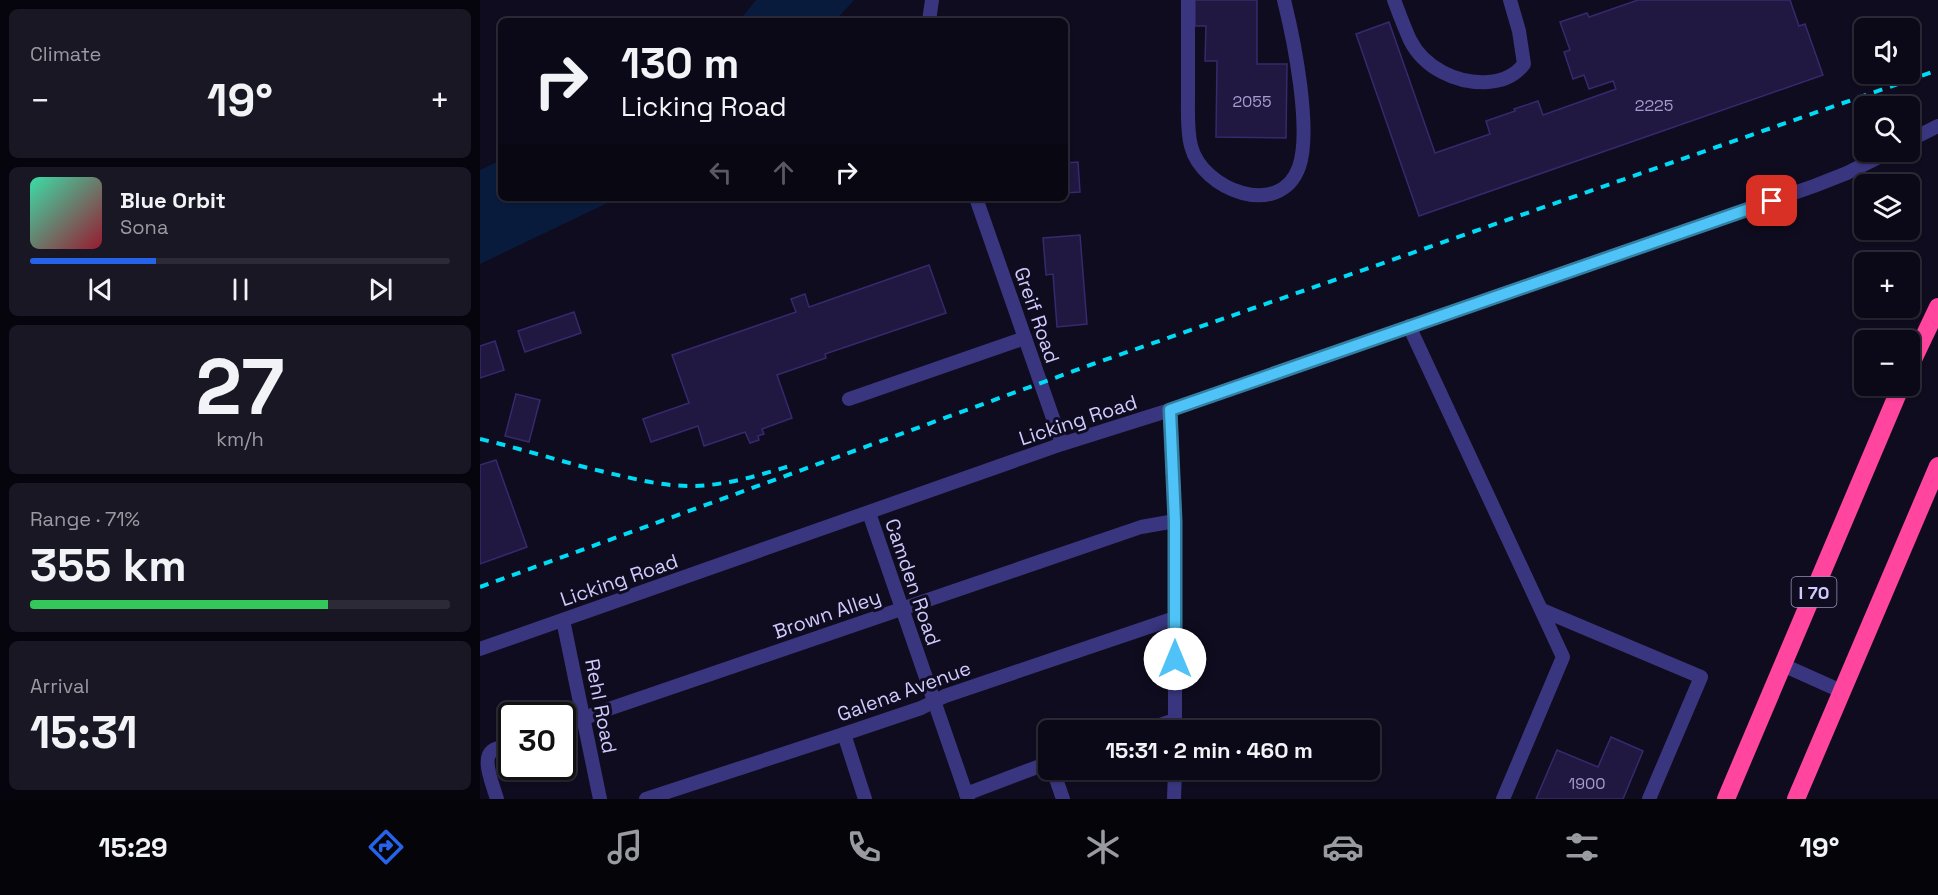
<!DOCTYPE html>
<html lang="en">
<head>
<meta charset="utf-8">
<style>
	body { margin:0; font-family:"Space Grotesk",sans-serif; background:#191724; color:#f1f3f6; height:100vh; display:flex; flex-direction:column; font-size:22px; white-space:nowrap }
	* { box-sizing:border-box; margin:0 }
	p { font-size:20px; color:#9a9aa1 }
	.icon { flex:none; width:33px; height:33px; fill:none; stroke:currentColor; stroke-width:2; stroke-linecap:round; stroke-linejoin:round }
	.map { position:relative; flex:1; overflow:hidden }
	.side { display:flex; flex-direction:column; gap:9px; padding:9px; background:#06050d; width:480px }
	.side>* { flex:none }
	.hud { position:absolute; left:18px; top:18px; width:570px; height:183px; border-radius:9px; box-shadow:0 2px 4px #0004,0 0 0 2px #2b2a36; background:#0b0917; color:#f1f3f6; overflow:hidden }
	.tools { position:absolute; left:1374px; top:18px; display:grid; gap:12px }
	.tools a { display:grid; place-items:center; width:66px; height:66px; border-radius:9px; background:#0b0917; box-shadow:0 2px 4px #0004,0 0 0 2px #2b2a36; font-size:30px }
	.speed { position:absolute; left:18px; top:702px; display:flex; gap:12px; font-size:30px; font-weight:700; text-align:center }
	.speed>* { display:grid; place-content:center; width:78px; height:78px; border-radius:50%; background:#0b0917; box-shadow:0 2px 4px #0004,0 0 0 2px #2b2a36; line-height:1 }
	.speed .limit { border:3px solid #111; border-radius:9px; background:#fff; color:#111 }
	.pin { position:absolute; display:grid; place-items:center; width:51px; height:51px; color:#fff; margin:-26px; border-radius:12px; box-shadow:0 3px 9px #0006 }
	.me { position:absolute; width:66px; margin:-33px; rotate:0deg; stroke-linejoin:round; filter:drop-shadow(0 0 4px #0008) }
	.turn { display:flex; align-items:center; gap:21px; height:126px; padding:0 24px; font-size:27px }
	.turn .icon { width:78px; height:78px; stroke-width:2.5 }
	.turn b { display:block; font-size:42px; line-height:51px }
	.lanes { display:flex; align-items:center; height:57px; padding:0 24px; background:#0003; justify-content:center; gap:30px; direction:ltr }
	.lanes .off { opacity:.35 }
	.big { font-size:45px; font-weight:700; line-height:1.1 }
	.side .widget { flex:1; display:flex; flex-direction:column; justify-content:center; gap:9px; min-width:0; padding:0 21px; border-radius:9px; background:#191724 }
	.side .dial { align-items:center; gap:0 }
	.dial b { font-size:78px; line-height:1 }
	.song { display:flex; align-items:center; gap:18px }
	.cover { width:72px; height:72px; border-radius:9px; background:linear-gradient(135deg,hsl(160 70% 55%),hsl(350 70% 35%)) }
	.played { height:6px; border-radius:3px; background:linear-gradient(90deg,#2563eb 30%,#2b2a36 30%) }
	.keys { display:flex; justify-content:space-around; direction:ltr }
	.heat { display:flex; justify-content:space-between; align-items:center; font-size:33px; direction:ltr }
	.charge { height:9px; border-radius:4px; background:linear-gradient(90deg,#34c759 71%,#2b2a36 0) }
	.trip { position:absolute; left:558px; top:720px; width:342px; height:60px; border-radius:9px; background:#0b0917; box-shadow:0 2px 4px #0004,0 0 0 2px #2b2a36; font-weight:700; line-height:60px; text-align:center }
	.dock { display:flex; height:96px; justify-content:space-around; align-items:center; background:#040409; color:#9a9aa1 }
	.dock .icon { width:42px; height:42px }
	.dock .current { color:#2563eb }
	.dock b { font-size:27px; color:#f1f3f6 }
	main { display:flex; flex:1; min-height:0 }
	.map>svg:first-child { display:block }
	.water { fill:#081b3c }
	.building { fill:#201840; stroke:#37296d; stroke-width:1.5 }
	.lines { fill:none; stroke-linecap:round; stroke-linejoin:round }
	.minor { stroke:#39367f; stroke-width:14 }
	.highway { stroke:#ff459e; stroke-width:18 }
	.rail { stroke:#00dcf5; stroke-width:4; stroke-dasharray:9 8; stroke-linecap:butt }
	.route-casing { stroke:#337fa1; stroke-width:15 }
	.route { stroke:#4fc3f7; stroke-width:10 }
	.labels { text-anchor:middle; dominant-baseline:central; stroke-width:6; stroke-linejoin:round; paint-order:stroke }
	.number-label { font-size:16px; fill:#a49ecf }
	.shield { fill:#0f0c1f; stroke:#9691bc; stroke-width:1.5 }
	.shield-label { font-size:18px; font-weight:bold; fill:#d0caff }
	.street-label { font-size:20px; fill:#d0caff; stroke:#0f0c1f }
</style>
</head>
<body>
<main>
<section class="side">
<div class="widget"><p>Climate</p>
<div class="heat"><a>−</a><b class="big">19°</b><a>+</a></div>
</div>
<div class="widget">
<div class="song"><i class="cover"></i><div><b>Blue Orbit</b><p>Sona</p></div></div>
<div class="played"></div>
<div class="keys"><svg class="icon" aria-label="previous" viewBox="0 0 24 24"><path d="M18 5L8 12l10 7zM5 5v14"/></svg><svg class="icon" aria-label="pause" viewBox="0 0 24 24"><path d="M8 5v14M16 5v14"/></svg><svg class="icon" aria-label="next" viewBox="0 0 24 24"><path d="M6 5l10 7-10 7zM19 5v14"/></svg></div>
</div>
<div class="widget dial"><b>27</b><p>km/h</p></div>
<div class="widget"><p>Range · 71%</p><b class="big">355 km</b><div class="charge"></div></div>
<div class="widget"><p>Arrival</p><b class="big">15:31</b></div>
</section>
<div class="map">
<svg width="1458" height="799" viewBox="0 0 1458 799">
	<rect width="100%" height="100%" fill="#0f0c1f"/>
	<g class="water">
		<path d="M 276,0 L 374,0 L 355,21 L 259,21 Z"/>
		<path d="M 21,160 L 21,198 L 138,198 L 0,264 L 0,170 Z"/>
	</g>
	<g class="building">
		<path d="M 715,0 L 777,0 L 777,64 L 807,64 L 806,138 L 736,137 L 737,61 L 725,61 L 726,26 L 715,26 Z"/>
		<path d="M 1158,0 L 1310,0 L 1319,26 L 1325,24 L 1343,75 L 939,216 L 876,34 L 909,22 L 955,153 L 1010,134 L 1006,121 L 1035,111 L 1034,109 L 1058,101 L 1063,115 L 1136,89 L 1133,81 L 1109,89 L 1104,75 L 1093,79 L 1084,52 L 1090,50 L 1080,22 L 1107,13 L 1109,17 Z"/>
		<path d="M 598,162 L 600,192 L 585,193 L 585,163 Z"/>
		<path d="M 600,235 L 607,324 L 577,327 L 573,274 L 566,275 L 563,238 Z"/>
		<path d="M 449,265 L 466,313 L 345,354 L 346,358 L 297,375 L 312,418 L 282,429 L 284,434 L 278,436 L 279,440 L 270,443 L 265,432 L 224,446 L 218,426 L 171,442 L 163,419 L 209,403 L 192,355 L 316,312 L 311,299 L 325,294 L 329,307 Z"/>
		<path d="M 94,312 L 101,333 L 45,352 L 38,331 Z"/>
		<path d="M 15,341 L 24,370 L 0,378 L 0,346 Z"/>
		<path d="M 36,394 L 60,400 L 49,442 L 25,436 Z"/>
		<path d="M 16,460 L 47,547 L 0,564 L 0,465 Z"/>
		<path d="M 1131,737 L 1163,751 L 1143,799 L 1056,799 L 1077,750 L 1118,767 Z"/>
	</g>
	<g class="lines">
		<g class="minor">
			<path d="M 708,0 C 708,32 708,64 708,96 C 708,112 707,131 711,146 C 722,190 800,220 819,167 C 832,130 814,40 804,0"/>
			<path d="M 914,0 C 919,13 924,27 930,40 C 944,68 977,84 1008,82 C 1023,81 1035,76 1044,64 L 1039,31 L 1030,0"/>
			<path d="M 449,21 L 452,0"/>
			<path d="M 1430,140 L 1458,126"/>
			<path d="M 496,198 L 582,444"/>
			<path d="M 929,326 L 1083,657 L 1023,799"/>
			<path d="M 369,399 L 545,338"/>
			<path d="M 690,410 L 695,521 L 695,730"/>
			<path d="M 389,513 L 488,799"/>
			<path d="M 1062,610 L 1221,677 L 1169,799"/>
			<path d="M 83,620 L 120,799"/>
			<path d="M 0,649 L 582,444 L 690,410 L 1334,186 L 1367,173 L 1409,152"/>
			<path d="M 1303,665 L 1361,691"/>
			<path d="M 82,728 L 117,713 L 661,527 L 695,521"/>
			<path d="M 665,730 L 695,720"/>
			<path d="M 364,734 L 385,799"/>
			<path d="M 573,770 L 583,799"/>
			<path d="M 486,794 L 568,763"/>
			<path d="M 17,799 C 14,788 1,759 12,751 C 17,747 26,746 32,744"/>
			<path d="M 166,799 L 364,734 L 441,708 L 465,696 L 695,618"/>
			<path d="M 694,799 L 695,770"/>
		</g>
		<g class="highway">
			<path d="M 1430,366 L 1458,307"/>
			<path d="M 1246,799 L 1421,386"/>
			<path d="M 1316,799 L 1458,466"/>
		</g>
		<g class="rail">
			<path d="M 0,439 C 43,449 85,463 129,473 C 155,479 182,486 210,486 C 245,486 280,475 313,465"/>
			<path d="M 0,587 L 613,364 L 1458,70"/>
		</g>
	</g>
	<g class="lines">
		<defs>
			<path id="route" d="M 695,659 L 695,521 L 690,410 L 1292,201"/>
		</defs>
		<use href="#route" class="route-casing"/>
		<use href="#route" class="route"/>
	</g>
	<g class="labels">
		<g class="number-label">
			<text x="772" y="101">2055</text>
			<text x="1174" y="105">2225</text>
			<text x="1107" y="783">1900</text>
		</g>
		<rect class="shield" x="1311.5" y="577" width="45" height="30" rx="4.5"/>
		<g class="shield-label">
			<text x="1334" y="592">I 70</text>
		</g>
		<g class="street-label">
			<text transform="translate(557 315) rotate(71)">Greif Road</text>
			<text transform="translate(598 420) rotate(-18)">Licking Road</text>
			<text transform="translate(139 580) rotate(-19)">Licking Road</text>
			<text transform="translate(433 582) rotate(71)">Camden Road</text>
			<text transform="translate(347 614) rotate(-19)">Brown Alley</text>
			<text transform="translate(424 691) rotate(-20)">Galena Avenue</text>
			<text transform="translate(121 706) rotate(79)">Rehl Road</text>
		</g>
	</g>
</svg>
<div class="tools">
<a><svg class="icon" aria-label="sound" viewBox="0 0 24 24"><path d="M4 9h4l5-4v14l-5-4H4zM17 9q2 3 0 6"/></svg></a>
<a><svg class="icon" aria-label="search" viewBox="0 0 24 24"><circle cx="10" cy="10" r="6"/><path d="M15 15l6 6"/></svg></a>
<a><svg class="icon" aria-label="layers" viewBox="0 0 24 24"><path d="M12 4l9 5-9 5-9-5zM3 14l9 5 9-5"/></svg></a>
<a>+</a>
<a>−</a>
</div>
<div class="speed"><div class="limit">30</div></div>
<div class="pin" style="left:1292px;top:201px;background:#d93025"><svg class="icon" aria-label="arrive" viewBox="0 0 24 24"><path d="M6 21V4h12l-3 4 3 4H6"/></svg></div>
<svg class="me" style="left:695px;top:659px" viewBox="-20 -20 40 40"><circle r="19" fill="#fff"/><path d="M0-13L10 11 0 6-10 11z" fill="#4fc3f7"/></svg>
<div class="trip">15:31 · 2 min · 460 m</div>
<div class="hud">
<div class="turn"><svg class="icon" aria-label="right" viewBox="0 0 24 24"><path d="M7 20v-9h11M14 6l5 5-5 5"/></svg><div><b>130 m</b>Licking Road</div></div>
<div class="lanes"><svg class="icon off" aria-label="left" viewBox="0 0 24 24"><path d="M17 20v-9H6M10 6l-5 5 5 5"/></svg><svg class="icon off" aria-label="ahead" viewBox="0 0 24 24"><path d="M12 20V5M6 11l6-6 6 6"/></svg><svg class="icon" aria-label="right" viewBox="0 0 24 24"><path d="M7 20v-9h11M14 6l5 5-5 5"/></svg></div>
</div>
</div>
</main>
<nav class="dock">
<b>15:29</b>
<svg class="icon current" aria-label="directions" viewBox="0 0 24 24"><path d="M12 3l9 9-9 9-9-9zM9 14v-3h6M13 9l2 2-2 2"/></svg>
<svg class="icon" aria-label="music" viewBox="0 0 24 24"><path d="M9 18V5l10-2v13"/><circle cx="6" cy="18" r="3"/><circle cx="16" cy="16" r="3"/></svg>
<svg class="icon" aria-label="phone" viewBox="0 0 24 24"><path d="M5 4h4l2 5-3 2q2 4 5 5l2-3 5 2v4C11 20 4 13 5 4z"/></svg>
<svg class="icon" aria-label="climate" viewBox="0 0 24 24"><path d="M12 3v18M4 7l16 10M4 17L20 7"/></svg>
<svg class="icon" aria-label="car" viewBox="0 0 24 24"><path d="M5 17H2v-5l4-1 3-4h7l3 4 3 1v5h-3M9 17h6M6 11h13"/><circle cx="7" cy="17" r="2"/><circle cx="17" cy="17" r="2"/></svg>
<svg class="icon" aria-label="filters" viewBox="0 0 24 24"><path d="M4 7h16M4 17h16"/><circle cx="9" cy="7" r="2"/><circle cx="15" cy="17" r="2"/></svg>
<b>19°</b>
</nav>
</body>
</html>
